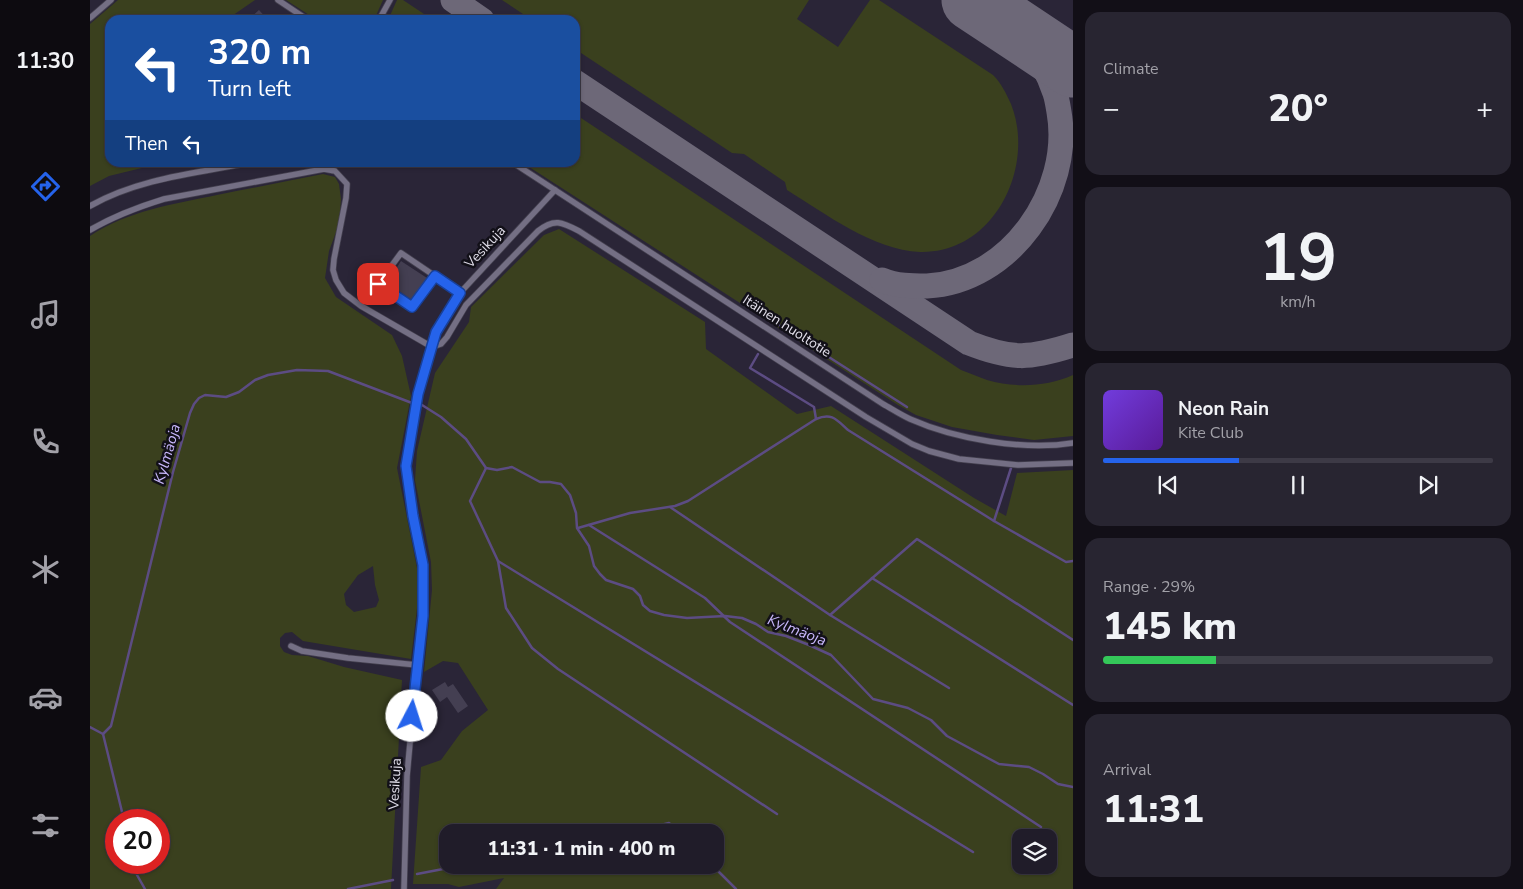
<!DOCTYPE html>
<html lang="en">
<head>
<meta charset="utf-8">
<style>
	body { margin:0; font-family:"Nunito Sans",sans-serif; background:#282531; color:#f1f3f6; height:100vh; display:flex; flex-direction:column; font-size:19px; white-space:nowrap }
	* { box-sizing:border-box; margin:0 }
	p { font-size:16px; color:#a2a1a8 }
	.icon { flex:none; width:28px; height:28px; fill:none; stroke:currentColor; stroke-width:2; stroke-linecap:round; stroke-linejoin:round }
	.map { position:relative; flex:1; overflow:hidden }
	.sheet { display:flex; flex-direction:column; gap:12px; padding:12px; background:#120f17; width:450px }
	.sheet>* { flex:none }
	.hud { position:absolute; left:15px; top:15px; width:475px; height:152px; border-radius:15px; box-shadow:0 1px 4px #0004,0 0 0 1px #3d3a46; background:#1a4fa0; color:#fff; overflow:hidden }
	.fabs { position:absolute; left:922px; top:829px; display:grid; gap:10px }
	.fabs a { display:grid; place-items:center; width:45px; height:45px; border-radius:10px; background:#201c29; box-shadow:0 1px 4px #0004,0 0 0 1px #3d3a46; font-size:25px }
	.speed { position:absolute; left:15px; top:809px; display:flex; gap:10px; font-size:25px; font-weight:700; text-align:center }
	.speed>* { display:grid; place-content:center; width:65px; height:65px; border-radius:50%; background:#201c29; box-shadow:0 1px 4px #0004,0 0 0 1px #3d3a46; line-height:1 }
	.speed .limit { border:8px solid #d22; background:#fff; color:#111 }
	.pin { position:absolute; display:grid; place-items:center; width:42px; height:42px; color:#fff; margin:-21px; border-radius:10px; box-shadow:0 2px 8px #0006 }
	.me { position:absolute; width:55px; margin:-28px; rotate:5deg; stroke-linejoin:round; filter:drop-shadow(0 0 4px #0008) }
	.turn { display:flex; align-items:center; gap:18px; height:105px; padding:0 20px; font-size:22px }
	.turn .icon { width:65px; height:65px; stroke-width:2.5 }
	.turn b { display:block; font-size:35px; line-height:42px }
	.then { display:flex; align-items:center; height:48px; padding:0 20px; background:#0003; gap:10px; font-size:19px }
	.big { font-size:38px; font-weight:800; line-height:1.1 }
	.sheet .widget { flex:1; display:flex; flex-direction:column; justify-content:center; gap:8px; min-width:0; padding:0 18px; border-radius:15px; background:#282531 }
	.sheet .dial { align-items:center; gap:0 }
	.dial b { font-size:65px; line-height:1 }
	.song { display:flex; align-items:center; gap:15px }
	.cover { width:60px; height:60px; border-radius:8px; background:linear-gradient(135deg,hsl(260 70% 55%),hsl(270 70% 35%)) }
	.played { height:5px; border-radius:2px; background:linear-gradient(90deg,#2563eb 35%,#3d3a46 35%) }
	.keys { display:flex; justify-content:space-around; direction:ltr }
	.heat { display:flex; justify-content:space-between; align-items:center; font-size:28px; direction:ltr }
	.charge { height:8px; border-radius:4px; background:linear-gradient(90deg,#34c759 29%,#3d3a46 0) }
	.trip { position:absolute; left:349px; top:824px; width:285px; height:50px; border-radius:15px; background:#201c29; box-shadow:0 1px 4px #0004,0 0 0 1px #3d3a46; font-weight:800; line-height:50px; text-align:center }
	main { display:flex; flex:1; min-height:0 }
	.tab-bar { display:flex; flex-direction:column; width:90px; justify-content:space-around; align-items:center; background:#0d0b10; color:#a2a1a8 }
	.tab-bar .icon { width:35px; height:35px }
	.tab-bar .selected { color:#2563eb }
	.tab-bar b { font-size:22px; color:#f1f3f6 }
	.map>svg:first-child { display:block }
	.green { fill:#3a401e; fill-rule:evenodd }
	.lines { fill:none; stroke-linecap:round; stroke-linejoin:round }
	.stream { stroke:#5c4c83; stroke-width:2.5 }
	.taxiway { stroke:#6d6878; stroke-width:25 }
	.runway { stroke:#6d6878; stroke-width:61 }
	.building { fill:#443f52 }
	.lane-casing { stroke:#44404f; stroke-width:7 }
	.lane { stroke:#746f84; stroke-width:5.5 }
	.route-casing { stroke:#184099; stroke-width:12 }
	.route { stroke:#2563eb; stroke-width:9 }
	.labels { text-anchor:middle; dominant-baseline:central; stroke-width:5; stroke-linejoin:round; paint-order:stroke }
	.street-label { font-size:14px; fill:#e2dfeb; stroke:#121018 }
	.water-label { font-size:15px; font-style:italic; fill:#c8b7fb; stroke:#121018 }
</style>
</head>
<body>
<main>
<nav class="tab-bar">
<b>11:30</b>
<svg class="icon selected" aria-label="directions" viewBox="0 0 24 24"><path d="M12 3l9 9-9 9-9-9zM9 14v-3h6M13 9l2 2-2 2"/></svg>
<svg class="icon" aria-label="music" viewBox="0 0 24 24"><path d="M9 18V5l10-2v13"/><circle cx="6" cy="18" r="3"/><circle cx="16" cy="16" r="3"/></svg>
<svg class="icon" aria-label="phone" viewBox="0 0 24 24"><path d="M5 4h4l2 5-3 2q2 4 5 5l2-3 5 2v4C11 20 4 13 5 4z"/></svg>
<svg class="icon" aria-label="climate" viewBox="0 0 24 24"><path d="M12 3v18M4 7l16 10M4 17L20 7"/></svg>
<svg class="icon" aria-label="car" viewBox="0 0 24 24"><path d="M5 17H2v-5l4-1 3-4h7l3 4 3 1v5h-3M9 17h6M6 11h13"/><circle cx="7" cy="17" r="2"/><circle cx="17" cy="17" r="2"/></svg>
<svg class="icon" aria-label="filters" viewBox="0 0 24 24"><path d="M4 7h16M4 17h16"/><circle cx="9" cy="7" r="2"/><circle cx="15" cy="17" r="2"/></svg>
</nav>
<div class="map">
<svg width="983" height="889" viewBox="0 0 983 889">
	<rect width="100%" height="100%" fill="#2a2537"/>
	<g class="green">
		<path d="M 28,0 L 165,0 L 136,20 L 20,20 L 20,162 L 89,163 L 60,166 L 19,176 L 0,186 L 0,24 Z"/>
		<path d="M 196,0 L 293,0 L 284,20 L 227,20 Z"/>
		<path d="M 307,0 L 313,0 L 343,20 L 298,20 Z"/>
		<path d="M 412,0 L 719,0 L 707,19 L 748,47 L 780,0 L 789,0 L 903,75 C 911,83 916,93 921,104 C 946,167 904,254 830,252 C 783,250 736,214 697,190 L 695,182 L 654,154 L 642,153 L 485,49 L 485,20 L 442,20 Z"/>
		<path d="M 485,114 L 871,370 C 880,373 888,377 897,380 C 925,388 956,387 983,375 L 983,436 L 944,440 L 907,435 L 862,427 L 826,415 L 808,405 L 433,163 L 485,162 Z"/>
		<path d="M 233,174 L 245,177 L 249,184 L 251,199 L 249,224 L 239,251 L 235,278 L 246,297 L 302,335 L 312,356 L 321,396 L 307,468 L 330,583 L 321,659 L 213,641 L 202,632 L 195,633 L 190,638 L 190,646 L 194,652 L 202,655 L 218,656 L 254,667 L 312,680 L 301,889 L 0,889 L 0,236 C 37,211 84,204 127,195 C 162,188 198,181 233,174 ZM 283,566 L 285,585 L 289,600 L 286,607 L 264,612 L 256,605 L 254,594 L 268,575 ZM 26,820 L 69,820 L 69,862 L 26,862 Z"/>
		<path d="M 469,229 L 615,322 L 616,349 L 707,414 L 741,406 L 884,498 L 916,516 L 927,473 L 983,470 L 983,889 L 406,889 L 414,878 L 369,887 L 358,884 L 323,884 L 331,767 L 351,760 L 372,731 L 398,710 L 368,663 L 353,661 L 334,672 L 342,590 L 341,562 L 325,480 L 327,451 L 345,373 L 379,322 L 381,307 L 454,235 ZM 358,832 L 625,832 L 625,865 L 358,865 ZM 931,838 L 959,838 L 959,865 L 931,865 Z"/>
	</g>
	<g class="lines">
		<g class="stream">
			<path d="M 683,323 L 684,322 L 817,407"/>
			<path d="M 668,354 L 660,368 L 724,407 L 726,419"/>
			<path d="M 332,405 L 351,417 L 376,439 L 396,468 L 407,470 L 422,467 L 450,482 L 460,482 L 471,484 L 480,495 L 486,513 L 487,528 L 499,546 L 504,566 L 510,574 L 516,580 L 543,589 L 550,596 L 553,605 L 560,611 L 574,615 L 597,618 L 635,616 L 652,618 L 666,624 L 678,632 L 696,636 L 719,645 L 741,655 L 783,699 L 818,708 L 841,720 L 857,736 L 909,764 L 939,767 L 953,774 L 968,784 L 983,787"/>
			<path d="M 396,468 L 380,501 L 408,561 L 883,852"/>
			<path d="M 580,507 L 740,615 L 827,539 L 983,640"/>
			<path d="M 904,521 L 921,468"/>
			<path d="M 499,525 L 615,598 L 640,622 L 951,827"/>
			<path d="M 488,528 L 540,513 L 585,506 L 598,501 L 726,419 C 742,412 747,420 758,430 L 904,521 L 976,562 L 983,561"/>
			<path d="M 408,561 L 416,608 L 442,648 L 468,669 L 687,814"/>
			<path d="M 782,578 L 983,705"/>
			<path d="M 740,615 L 859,688"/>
			<path d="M 0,727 L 13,734 L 34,820"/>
			<path d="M 13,734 L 21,726 L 83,472 L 100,413 L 104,404 L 109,398 L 115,395 L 136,397 L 149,392 L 165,380 L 178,375 L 207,370 L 238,371 L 322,403"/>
			<path d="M 541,832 L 579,823 L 588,832"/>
			<path d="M 44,862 L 47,875 L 55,889"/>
			<path d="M 622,865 L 646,889"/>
			<path d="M 327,874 L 374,865"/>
			<path d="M 258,889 L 303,880"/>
		</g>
		<g class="taxiway">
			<path d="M 363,0 L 392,20"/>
			<path d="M 485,82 L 879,343 C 922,360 940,359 983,345"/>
			<path d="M 792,280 C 806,286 822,286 837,286 C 920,282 983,191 969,112 C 968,106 967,99 965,93 C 959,74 947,52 932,38 C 924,30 915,23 906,16"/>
		</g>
		<path class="runway" d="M 882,0 L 983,67"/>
	</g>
	<g class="building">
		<path d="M 169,10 L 178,20 L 158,20 Z"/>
		<path d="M 311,261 L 337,278 L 322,300 L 297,283 Z"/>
		<path d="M 355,682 L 358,687 L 363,684 L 378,706 L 368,713 L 357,697 L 350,702 L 342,690 Z"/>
	</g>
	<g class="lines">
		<defs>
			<g id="lane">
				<path d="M 188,0 L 218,20"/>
				<path d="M 0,18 L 21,0"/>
				<path d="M 289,20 L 300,0"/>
				<path d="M 422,162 L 793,404 C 802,409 811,415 820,419 C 865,439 934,451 983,443"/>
				<path d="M 0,206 C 49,178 108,173 163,162"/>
				<path d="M 0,230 C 24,216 48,207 74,199 L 234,169 L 245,171 L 257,184 L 256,198 L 244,259 L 243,270 L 246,280 L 254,293 L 271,306 L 342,347"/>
				<path d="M 345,276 L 323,307 L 288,284 L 311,253 L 370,293"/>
				<path d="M 342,347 L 351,344 L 357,337 L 376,305 L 448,231 C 464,218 472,222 489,231 L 776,417 L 822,444 L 839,451 L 869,459 L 928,465 L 983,463"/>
				<path d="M 201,646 L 212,651 L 258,658 L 327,665"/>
				<path d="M 314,889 L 317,776 L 327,665 L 333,616 L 333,565 L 323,516 L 316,466 L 328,394 L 346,332 L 370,293 L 465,190"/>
			</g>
		</defs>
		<use href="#lane" class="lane-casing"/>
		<use href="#lane" class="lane"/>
	</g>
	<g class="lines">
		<defs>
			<path id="route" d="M 288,284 L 322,307 L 345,276 L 370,293 L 346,332 L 328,394 L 316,466 L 323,516 L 333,565 L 333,616 L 322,716"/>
		</defs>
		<use href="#route" class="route-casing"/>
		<use href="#route" class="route"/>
	</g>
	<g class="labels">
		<g class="street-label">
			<text transform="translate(395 247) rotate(-47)">Vesikuja</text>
			<text transform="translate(697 326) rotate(33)">Itäinen huoltotie</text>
			<text transform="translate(305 784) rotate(-87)">Vesikuja</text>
		</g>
		<g class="water-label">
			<text transform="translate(77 454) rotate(-74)">Kylmäoja</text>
			<text transform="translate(707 630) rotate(21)">Kylmäoja</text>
		</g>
	</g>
</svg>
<div class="fabs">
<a><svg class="icon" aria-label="layers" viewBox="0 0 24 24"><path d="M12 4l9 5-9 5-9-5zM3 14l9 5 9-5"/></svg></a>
</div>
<div class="speed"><div class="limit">20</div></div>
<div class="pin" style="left:288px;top:284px;background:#d93025"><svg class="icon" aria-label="arrive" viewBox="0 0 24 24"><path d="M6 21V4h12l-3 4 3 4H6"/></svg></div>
<svg class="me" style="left:322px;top:716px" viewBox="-20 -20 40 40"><circle r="19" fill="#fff"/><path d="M0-13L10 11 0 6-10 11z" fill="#2563eb"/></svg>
<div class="trip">11:31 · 1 min · 400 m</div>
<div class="hud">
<div class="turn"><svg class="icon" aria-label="left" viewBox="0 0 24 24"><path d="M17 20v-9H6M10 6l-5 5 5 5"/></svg><div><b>320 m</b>Turn left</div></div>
<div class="then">Then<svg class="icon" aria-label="left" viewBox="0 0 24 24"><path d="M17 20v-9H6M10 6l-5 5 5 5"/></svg></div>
</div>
</div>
<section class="sheet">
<div class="widget"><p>Climate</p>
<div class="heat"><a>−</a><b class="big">20°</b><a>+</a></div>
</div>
<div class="widget dial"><b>19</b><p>km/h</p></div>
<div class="widget">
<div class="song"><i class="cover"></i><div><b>Neon Rain</b><p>Kite Club</p></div></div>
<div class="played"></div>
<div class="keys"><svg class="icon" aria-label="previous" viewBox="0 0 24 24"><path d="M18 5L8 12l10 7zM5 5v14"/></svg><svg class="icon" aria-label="pause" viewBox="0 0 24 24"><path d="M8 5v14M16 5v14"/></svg><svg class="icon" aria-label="next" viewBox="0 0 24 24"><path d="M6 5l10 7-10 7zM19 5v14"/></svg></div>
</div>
<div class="widget"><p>Range · 29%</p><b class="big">145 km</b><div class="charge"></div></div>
<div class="widget"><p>Arrival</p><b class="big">11:31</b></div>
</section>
</main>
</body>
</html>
